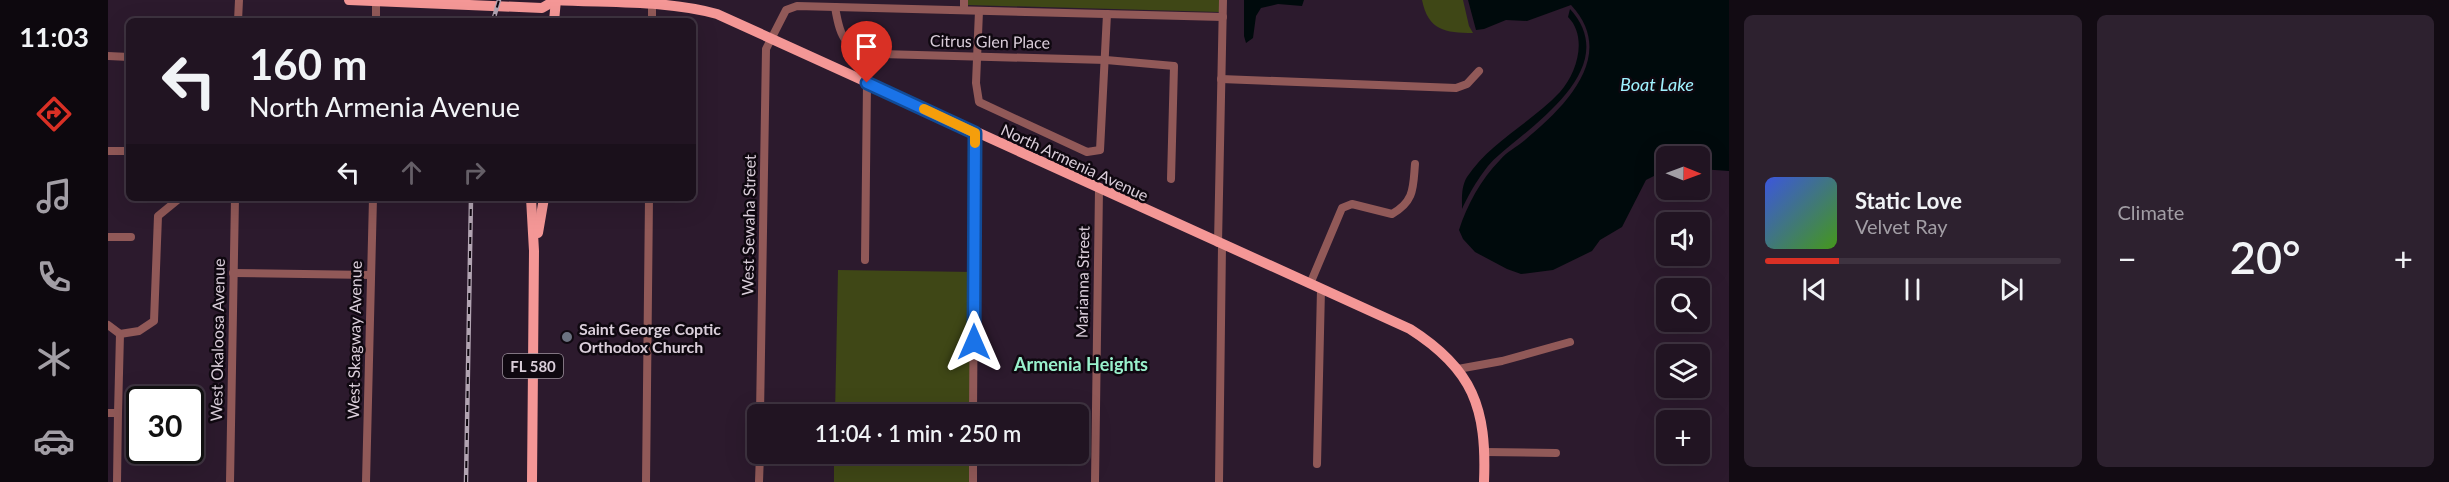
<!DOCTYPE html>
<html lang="en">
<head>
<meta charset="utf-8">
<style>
	body { margin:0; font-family:Lato,sans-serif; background:#2d212f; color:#f1f3f6; height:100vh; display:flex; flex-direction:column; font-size:22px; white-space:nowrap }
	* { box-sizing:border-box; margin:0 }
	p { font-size:20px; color:#a29ea5 }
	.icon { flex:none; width:33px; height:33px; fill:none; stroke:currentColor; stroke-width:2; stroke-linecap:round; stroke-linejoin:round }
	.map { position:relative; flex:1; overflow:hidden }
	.details { display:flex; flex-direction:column; gap:15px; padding:15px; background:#120b13; width:720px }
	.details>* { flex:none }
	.banner { position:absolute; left:18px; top:18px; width:570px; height:183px; border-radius:9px; box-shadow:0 6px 24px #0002,0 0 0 2px #3e3340; background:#211422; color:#f1f3f6; overflow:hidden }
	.needle { width:39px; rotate:91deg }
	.buttons { position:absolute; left:1548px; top:146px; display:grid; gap:12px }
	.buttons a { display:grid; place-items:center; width:54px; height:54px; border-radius:9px; background:#211422; box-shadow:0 6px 24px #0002,0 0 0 2px #3e3340; font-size:30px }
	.speed { position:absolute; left:18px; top:386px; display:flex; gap:12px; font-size:30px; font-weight:700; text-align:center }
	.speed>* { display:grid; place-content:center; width:78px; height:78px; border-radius:50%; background:#211422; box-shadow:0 6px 24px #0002,0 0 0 2px #3e3340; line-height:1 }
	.speed .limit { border:3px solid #111; border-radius:9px; background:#fff; color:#111 }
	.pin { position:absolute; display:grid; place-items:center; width:51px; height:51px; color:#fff; margin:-62px -26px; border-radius:50% 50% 50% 0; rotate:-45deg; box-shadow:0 0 6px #0007 }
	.pin .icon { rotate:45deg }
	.me { position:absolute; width:66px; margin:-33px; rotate:0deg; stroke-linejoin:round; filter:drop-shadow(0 0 4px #0008) }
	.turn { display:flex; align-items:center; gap:21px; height:126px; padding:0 24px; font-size:27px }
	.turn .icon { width:78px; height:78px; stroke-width:2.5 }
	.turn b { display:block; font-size:42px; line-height:51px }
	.lanes { display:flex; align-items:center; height:57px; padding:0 24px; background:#0003; justify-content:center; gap:30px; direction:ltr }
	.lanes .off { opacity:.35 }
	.big { font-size:45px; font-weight:600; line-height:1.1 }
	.details .tile { flex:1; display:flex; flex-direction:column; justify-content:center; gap:9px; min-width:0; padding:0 21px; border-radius:9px; background:#2d212f }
	.song { display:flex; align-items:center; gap:18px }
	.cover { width:72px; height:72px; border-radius:9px; background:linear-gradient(135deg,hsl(230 70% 55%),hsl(100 70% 35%)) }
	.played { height:6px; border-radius:3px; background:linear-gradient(90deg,#d93025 25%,#3e3340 25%) }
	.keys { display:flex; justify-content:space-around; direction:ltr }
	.heat { display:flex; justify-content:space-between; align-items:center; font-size:33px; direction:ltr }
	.details .tiles { flex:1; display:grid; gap:15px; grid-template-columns:repeat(2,1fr) }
	.trip { position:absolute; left:639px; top:404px; width:342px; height:60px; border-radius:9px; background:#211422; box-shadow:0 6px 24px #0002,0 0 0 2px #3e3340; font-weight:600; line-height:60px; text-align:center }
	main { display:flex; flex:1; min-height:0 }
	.menu { display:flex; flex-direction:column; width:108px; justify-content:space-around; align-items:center; background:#0d080e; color:#a29ea5 }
	.menu .icon { width:42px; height:42px }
	.menu .active { color:#d93025 }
	.menu b { font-size:27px; color:#f1f3f6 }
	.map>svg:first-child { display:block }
	.green { fill:#3f4716 }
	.water { fill:#000a0c }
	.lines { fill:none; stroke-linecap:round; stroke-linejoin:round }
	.minor { stroke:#915958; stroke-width:8 }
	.major { stroke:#f49796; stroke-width:10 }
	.rail-casing { stroke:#b2a4b2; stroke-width:4.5 }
	.rail { stroke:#0f0810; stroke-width:2; stroke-dasharray:7; stroke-linecap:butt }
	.route-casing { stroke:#114b97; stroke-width:15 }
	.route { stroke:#1a73e8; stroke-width:10 }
	.slow { stroke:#f59e0b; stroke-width:10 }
	.worship-dot { fill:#6b7280; stroke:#0f0810; stroke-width:2 }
	.labels { text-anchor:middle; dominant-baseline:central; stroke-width:5; stroke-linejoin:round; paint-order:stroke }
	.shield { fill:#0f0810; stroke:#9d939d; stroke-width:1.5 }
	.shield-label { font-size:15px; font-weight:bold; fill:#daceda }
	.street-label { font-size:16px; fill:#daceda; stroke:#0f0810 }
	.poi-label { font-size:16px; font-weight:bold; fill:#daceda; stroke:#0f0810; text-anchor:start }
	.water-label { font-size:18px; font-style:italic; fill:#a0f2ff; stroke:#0f0810 }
	.neighbourhood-label { font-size:18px; font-weight:bold; fill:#99f1cc; stroke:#0f0810 }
</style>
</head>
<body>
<main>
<nav class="menu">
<b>11:03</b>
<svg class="icon active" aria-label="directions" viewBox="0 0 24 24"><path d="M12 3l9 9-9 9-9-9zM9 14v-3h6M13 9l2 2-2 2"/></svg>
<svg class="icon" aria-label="music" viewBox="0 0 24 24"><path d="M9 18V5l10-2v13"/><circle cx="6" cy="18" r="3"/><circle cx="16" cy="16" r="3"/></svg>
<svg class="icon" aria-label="phone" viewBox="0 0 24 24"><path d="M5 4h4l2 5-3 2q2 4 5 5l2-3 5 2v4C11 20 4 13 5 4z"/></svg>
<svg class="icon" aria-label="climate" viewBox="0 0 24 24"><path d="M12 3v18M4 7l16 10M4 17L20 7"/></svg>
<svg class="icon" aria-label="car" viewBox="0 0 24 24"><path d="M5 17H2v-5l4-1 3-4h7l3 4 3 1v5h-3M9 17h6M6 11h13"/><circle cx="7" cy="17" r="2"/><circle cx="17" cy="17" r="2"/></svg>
</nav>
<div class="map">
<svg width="1621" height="482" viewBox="0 0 1621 482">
	<rect width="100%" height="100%" fill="#2c1a2d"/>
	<g class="green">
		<path d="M 860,0 L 1111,0 L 1111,12 L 859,5 Z"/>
		<path d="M 1314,0 L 1355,0 L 1361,26 L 1365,33 C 1337,33 1320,30 1314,0 Z"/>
		<path d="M 730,270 L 866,272 L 865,414 L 727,414 Z"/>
		<rect x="726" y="453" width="139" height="29"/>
	</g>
	<g class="water">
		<path d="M 1136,0 L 1196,0 L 1194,6 L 1170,4 L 1153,8 L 1148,16 L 1145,38 L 1138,43 L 1136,36 Z"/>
		<path d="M 1360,0 L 1621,0 L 1621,171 L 1592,169 L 1592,156 L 1558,156 L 1558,170 L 1538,180 L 1514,227 L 1492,240 L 1484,251 L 1445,270 L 1413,274 L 1399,269 L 1367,252 L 1355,239 L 1351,230 C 1359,205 1373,179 1392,160 C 1398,152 1409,147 1417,140 C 1457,107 1510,55 1463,5 L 1419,21 L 1398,20 L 1376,29 L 1368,30 Z"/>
		<path d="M 1462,9 C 1514,66 1429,122 1391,155 C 1376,167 1362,192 1354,209 C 1354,198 1353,187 1359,177 C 1382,142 1423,123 1452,92 C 1469,73 1480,37 1460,17 Z"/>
	</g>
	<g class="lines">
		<g class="minor">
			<path d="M 544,4 L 544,21"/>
			<path d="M 727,7 C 733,42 738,50 773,54 L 998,60 L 1066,66 L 1063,179"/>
			<path d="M 856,10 L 856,0"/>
			<path d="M 871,11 L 868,83 L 871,102 L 979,152 L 992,150 L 999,14"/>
			<path d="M 130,21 L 131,0"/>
			<path d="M 268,21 L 268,0"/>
			<path d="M 0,56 L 21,57"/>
			<path d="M 1113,79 L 1348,88 L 1359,84 L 1371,71"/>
			<path d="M 0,151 L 20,151"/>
			<path d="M 108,198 L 127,199"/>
			<path d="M 0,237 L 23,237"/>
			<path d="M 1110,243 L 1115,0"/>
			<path d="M 757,260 L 759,83"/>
			<path d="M 125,273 L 263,275"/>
			<path d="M 1202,284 L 1234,208 L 1244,204 L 1284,214 C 1307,201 1305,187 1307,164"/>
			<path d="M 0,325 L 12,334"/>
			<path d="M 1350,369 L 1394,361 L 1462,342"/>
			<path d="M 0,413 L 10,413 L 12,334 L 31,331 L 46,321 L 50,216 L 72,198"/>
			<path d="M 652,414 L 658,49 L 678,10 L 689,6 L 1115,17"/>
			<path d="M 865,414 L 867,133"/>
			<path d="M 1377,452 L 1448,453"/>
			<path d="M 1209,464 L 1213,289"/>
			<path d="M 9,482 L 10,413"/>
			<path d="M 122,482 L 127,198"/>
			<path d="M 258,482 L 265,198"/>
			<path d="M 538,482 L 541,198"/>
			<path d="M 651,482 L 652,453"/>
			<path d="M 865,482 L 865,453"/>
			<path d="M 987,482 L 991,189"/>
			<path d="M 1111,482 L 1114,245"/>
		</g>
		<g class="major">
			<path d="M 241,0 L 434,8 L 448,0"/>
			<path d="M 447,0 C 500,3 558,0 609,14 L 1302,329 C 1365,369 1379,408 1376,482"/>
			<path d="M 446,21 L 448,0"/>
			<path d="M 423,198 L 426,251 L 424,482"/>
			<path d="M 430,233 L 436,198"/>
		</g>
		<defs>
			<g id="rail">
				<path d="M 385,21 L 391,0"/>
				<path d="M 358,482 L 363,198"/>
			</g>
		</defs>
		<use href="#rail" class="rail-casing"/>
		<use href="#rail" class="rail"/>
	</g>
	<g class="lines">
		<defs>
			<path id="route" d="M 759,83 L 867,133 L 866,342"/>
		</defs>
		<use href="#route" class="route-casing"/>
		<use href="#route" class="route"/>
		<path class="slow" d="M 816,109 L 867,133 L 867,143"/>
	</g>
	<circle class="worship-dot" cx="459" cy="337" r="6"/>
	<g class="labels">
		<rect class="shield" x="395" y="354" width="60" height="24" rx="4.5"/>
		<g class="shield-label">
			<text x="425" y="366">FL 580</text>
		</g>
		<g class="street-label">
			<text transform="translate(882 41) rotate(1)">Citrus Glen Place</text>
			<text transform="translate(967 162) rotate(25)">North Armenia Avenue</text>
			<text transform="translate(640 225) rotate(-89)">West Sewaha Street</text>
			<text transform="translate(974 282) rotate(-89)">Marianna Street</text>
			<text transform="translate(109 340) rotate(-89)">West Okaloosa Avenue</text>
			<text transform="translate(246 340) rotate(-89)">West Skagway Avenue</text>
		</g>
		<g class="poi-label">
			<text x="471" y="328">Saint George Coptic<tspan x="471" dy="18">Orthodox Church</tspan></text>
		</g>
		<g class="water-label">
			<text x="1549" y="84">Boat Lake</text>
		</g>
		<g class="neighbourhood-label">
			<text x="973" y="364">Armenia Heights</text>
		</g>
	</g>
</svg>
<div class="buttons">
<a><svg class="needle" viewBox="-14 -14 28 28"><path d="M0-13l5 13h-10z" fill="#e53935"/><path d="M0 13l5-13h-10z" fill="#a29ea5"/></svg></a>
<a><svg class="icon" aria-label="sound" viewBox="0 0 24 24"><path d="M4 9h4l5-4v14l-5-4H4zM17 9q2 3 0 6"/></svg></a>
<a><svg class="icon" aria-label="search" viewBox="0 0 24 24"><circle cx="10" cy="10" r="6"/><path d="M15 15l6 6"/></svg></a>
<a><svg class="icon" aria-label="layers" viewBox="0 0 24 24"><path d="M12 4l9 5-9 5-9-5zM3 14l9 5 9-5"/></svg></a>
<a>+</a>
</div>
<div class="speed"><div class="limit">30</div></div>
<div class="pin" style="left:759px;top:83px;background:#d93025"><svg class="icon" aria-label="arrive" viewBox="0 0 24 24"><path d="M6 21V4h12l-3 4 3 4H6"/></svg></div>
<svg class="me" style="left:866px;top:342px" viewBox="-20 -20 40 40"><path d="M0-17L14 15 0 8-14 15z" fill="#1a73e8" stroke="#fff" stroke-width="4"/></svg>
<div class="trip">11:04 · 1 min · 250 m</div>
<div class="banner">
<div class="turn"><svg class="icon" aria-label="left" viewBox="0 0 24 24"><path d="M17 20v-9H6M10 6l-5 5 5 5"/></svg><div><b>160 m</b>North Armenia Avenue</div></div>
<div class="lanes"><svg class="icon" aria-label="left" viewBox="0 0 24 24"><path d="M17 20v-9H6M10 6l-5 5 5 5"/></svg><svg class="icon off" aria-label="ahead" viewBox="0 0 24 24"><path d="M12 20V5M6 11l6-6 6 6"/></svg><svg class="icon off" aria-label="right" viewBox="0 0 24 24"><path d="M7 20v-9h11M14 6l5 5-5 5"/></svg></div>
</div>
</div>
<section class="details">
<div class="tiles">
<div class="tile">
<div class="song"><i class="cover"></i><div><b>Static Love</b><p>Velvet Ray</p></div></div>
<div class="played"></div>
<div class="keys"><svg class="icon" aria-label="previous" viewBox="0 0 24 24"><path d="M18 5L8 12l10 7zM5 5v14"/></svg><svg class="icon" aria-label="pause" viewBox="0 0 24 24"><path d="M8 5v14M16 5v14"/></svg><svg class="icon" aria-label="next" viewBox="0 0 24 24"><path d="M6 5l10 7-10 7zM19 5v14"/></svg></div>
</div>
<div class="tile"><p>Climate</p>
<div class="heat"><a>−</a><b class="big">20°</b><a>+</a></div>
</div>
</div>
</section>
</main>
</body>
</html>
